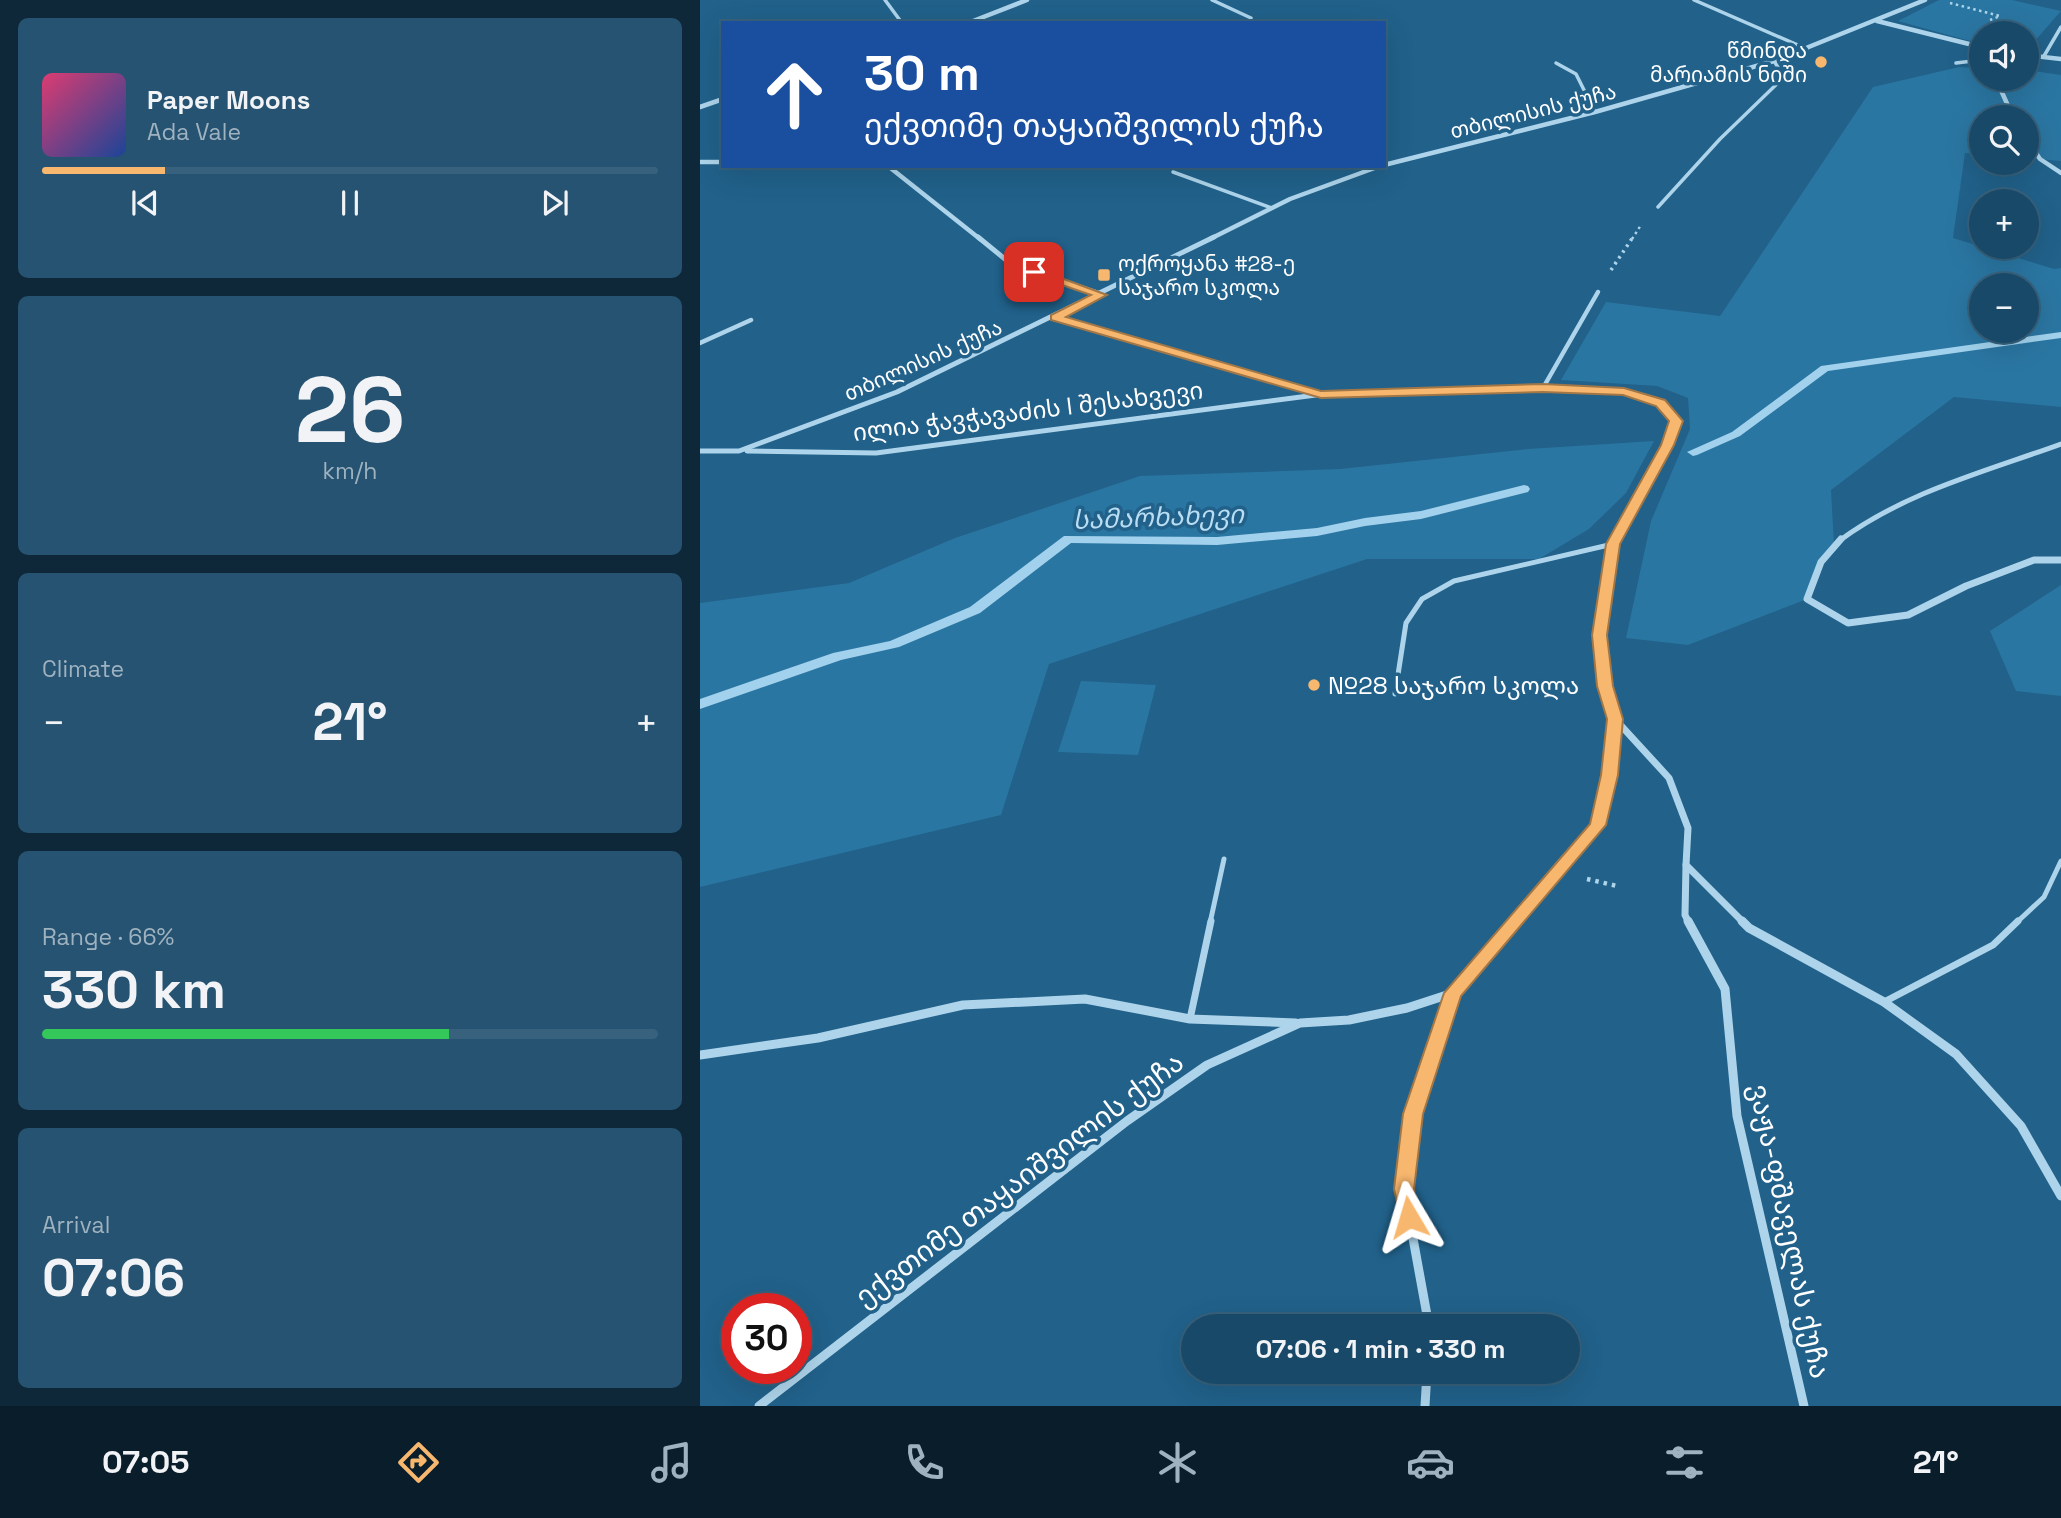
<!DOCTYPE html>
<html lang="en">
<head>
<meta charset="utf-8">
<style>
	body { margin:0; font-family:"Space Grotesk","Noto Sans Georgian",sans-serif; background:#265371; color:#f1f3f6; height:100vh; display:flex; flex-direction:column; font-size:26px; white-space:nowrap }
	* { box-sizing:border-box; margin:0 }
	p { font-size:23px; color:#9fb2c0 }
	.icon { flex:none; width:38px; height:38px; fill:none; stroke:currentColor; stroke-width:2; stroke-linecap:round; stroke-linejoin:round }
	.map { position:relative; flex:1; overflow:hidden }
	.drawer { display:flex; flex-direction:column; gap:18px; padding:18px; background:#0e2839; width:700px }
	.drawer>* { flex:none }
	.guide { position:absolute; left:21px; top:21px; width:665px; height:147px; border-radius:0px; box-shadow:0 7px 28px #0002,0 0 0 2px #37617c; background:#1a4fa0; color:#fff; overflow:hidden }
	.fabs { position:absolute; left:1269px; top:21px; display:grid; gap:14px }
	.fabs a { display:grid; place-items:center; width:70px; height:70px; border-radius:50%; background:#194968; box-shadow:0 7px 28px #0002,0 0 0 2px #37617c; font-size:35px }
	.speed { position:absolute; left:21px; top:1293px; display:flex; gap:14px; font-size:35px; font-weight:700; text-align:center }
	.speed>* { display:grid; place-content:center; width:91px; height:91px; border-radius:50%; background:#194968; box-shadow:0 7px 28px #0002,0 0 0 2px #37617c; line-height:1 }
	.speed .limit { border:10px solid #d22; background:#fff; color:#111 }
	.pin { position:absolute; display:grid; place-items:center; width:60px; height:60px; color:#fff; margin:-30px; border-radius:14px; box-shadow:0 4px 10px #0006 }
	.me { position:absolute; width:77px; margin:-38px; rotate:353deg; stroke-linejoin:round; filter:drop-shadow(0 0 5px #0008) }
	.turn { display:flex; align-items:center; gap:24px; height:147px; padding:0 28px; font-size:32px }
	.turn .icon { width:91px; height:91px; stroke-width:2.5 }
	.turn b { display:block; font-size:49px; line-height:60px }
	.big { font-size:52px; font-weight:800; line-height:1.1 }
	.drawer .tile { flex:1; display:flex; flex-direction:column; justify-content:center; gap:10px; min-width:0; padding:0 24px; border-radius:10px; background:#265371 }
	.drawer .dial { align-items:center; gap:0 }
	.dial b { font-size:91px; line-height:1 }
	.song { display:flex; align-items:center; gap:21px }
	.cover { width:84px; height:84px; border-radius:10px; background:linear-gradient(135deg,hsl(340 70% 55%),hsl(220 70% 35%)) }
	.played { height:7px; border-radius:4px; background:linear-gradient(90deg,#f8b76e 20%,#37617c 20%) }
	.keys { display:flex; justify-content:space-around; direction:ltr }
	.heat { display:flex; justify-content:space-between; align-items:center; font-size:38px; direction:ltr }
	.charge { height:10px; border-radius:5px; background:linear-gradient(90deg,#34c759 66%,#37617c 0) }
	.trip { position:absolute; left:481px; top:1314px; width:399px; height:70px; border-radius:35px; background:#194968; box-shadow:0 7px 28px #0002,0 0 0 2px #37617c; font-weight:800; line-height:70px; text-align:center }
	.tabs { display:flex; height:112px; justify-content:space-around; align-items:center; background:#0a1d2a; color:#9fb2c0 }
	.tabs .icon { width:49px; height:49px }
	.tabs .selected { color:#f8b76e }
	.tabs b { font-size:32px; color:#f1f3f6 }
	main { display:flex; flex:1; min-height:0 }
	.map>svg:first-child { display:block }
	.green { fill:#2a76a2; fill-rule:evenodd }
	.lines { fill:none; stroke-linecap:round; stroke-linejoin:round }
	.stream { fill:#a1d1ec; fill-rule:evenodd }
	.path-far2 { stroke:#add4eb; stroke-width:2.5; stroke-dasharray:2.5 3.5; stroke-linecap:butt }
	.path-far1 { stroke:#add4eb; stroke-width:3.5; stroke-dasharray:2.5 4.5; stroke-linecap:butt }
	.path { stroke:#add4eb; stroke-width:4.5; stroke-dasharray:3.5 5; stroke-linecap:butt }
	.service-far3 { stroke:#add4eb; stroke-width:3.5 }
	.service-far2 { stroke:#add4eb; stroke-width:4.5 }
	.service-far1 { stroke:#add4eb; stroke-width:5 }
	.service { stroke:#add4eb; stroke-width:7 }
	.minor-far3 { stroke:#add4eb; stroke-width:4.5 }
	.minor-far2 { stroke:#add4eb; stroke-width:5 }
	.minor-far1 { stroke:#add4eb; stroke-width:7 }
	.minor { stroke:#add4eb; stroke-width:9 }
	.route { fill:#f8b76e; stroke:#a17748; stroke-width:2 }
	.poi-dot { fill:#f8b76e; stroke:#21618a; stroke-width:2.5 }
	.labels { text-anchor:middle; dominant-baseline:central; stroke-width:7; stroke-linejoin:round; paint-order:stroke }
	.far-poi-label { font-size:21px; fill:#fff; stroke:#21618a; text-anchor:end }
	.far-street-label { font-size:21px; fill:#fff; stroke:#21618a }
	.street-label { font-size:24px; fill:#fff; stroke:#21618a }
	.poi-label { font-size:24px; fill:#fff; stroke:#21618a; text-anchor:start }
	.water-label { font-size:26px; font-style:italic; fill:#b9ddf2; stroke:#21618a }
	.near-street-label { font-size:28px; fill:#fff; stroke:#21618a }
</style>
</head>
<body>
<main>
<section class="drawer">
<div class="tile">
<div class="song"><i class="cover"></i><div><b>Paper Moons</b><p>Ada Vale</p></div></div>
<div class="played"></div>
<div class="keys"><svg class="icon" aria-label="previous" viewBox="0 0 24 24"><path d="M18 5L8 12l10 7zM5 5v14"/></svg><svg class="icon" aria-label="pause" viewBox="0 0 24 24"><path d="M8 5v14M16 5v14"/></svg><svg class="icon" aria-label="next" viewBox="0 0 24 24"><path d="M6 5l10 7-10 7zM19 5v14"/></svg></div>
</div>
<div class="tile dial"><b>26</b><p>km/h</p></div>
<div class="tile"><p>Climate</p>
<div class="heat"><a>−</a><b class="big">21°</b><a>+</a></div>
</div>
<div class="tile"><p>Range · 66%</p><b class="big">330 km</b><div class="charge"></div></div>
<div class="tile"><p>Arrival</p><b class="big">07:06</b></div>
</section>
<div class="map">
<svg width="1361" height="1406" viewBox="0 0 1361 1406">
	<rect width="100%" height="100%" fill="#21618a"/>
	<g class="green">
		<path d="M 1239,0 L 1312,0 L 1361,11 L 1327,50 L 1326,33 L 1281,33 L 1281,44 L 1198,21 Z"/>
		<path d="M 1259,67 L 1281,68 L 1281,79 L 1326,79 L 1327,70 L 1361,75 L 1361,161 L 1327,158 L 1326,117 L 1281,117 L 1281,154 L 1265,153 L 1253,238 L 1354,269 L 1361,268 L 1361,407 L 1254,397 L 1131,490 L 1134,544 L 1113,576 L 1107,599 L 988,645 L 926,638 L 951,521 L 990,429 L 988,398 L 957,386 L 861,380 L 906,302 L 1020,316 L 1173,87 ZM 1281,285 L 1326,285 L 1326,331 L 1281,331 Z"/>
		<path d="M 954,441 L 926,493 L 889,529 L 839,559 L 667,559 L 349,664 L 301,815 L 0,887 L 0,603 L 149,583 L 255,538 L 440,476 L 640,469 L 828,449 Z"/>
		<path d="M 1361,585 L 1361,696 L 1316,691 L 1290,631 Z"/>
		<path d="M 381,681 L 456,685 L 438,755 L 358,752 Z"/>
	</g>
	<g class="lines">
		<g class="stream">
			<path d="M 1361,332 L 1361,338 L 1128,371 L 1040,436 L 997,455 L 993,456 L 987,452 L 1032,432 L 1121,366 Z"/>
			<path d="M 824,485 L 828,486 L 830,489 L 828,492 L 721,519 L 665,526 L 617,536 L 517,545 L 371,543 L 280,613 L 199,647 L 141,660 L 0,709 L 0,699 L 133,653 L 190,641 L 270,607 L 364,536 L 517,537 L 617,528 L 665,518 L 721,511 Z"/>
		</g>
		<g class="path-far2">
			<path d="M 1250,3 L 1300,16 L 1290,20"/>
			<path d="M 932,239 L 941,225"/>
		</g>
		<path class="path-far1" d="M 911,270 L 933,237"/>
		<path class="path" d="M 887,879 L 917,886"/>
		<g class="service-far3">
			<path d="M 185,0 L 202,23"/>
			<path d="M 512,0 L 551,18"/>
			<path d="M 994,0 L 1107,49"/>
			<path d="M 1344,56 L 1361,27"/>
			<path d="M 856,63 L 876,74 L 895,112"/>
			<path d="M 1256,63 L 1281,60"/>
			<path d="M 473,172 L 572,208"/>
			<path d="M 958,207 L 1020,139 L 1084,77 L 1074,61"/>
		</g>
		<g class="service-far2">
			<path d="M 0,343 L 51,320"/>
			<path d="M 843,388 L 898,292"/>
		</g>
		<g class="service-far1">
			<path d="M 695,694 L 706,623 L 722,599 L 754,581 L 913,544"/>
			<path d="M 510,923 L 524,859"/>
			<path d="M 1316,923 L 1344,897 L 1361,861"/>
		</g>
		<g class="service">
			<path d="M 1184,1002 L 1293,945 L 1318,921"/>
			<path d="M 490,1019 L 511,921"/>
		</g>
		<g class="minor-far3">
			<path d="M 1177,21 L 1281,47"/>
			<path d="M 268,23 L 327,0"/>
			<path d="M 1326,55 L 1361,59"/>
			<path d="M 1296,79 L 1313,117"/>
			<path d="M 0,107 L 23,99"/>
			<path d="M 1326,138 L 1340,159 L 1361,173"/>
			<path d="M 0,162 L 23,162"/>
			<path d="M 684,165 L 895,112 L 1074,61 L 1225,0"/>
			<path d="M 188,166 L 280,239"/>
			<path d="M 510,239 L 590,199 L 680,166"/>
		</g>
		<g class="minor-far2">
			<path d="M 278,237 L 311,264 L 401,294"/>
			<path d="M 356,317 L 621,395 L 843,388 L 924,392 L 961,403 L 976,421 L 968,445 L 915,541"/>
			<path d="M 0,451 L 39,451 L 197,392 L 514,237"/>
			<path d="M 47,451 L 176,453 L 616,395"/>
			<path d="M 1139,541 C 1205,492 1284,472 1361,444"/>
		</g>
		<g class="minor-far1">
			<path d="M 916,539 L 900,635 L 905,686 L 915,719 L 969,778 L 988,828 L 986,865 L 1044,923"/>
			<path d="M 1141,539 L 1121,562 L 1107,599 L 1148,623 L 1208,615 L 1266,586 L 1334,560 L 1361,560"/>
			<path d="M 986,865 L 985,915 L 989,923"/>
			<path d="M 813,923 L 898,825 L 910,775 L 915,719"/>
		</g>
		<g class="minor">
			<path d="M 988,921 L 1025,989 L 1037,1116 L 1104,1406"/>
			<path d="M 1042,921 L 1049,928 L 1184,1002 L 1256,1054 L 1321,1126 L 1361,1196"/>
			<path d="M 0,1055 L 118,1038 L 263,1005 L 385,999 L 490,1019 L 596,1023"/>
			<path d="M 729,1326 L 704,1189 L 713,1114 L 753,993"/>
			<path d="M 59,1406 L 427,1121 L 507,1065 L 600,1023 L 649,1020 L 707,1008 L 753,993 L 815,921"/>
			<path d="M 725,1406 L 727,1372"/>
		</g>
	</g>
	<path class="route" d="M 334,268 L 407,295 L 366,317 L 621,391 L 843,384 L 924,388 L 965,400 L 983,421 L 974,445 L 920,544 L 907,635 L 913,686 L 923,719 L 918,775 L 906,825 L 761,996 L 723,1114 L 714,1189 L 720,1217 L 717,1223 L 709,1226 L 702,1223 L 694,1189 L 703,1114 L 744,993 L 890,824 L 901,775 L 907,719 L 897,686 L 892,635 L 906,544 L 961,445 L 969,421 L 956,406 L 923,395 L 843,392 L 621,398 L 351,320 L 351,315 L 391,295 L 330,274 L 328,272 Z"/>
	<g class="poi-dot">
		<circle cx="1121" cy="62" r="7"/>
		<rect x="397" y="268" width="14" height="14" rx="3.5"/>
		<circle cx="614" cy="685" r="7"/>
	</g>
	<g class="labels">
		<g class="far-poi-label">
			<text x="1107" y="50">წმინდა<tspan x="1107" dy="24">მარიამის ნიში</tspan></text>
			<text x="418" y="263" text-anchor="start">ოქროყანა #28-ე<tspan x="418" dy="24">საჯარო სკოლა</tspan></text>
		</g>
		<g class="far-street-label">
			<text transform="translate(833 111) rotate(-14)">თბილისის ქუჩა</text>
			<text transform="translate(223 360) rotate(-24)">თბილისის ქუჩა</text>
		</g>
		<g class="street-label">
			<text transform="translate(328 411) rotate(-7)">ილია ჭავჭავაძის I შესახვევი</text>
		</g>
		<g class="poi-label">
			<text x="628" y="685">№28 საჯარო სკოლა</text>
		</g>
		<g class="water-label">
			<text transform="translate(458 517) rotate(-2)">სამარხახევი</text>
		</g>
		<g class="near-street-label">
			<text transform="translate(319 1179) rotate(-37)">ექვთიმე თაყაიშვილის ქუჩა</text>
			<text transform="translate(1090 1231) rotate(78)">ვაჟა-ფშაველას ქუჩა</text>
		</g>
	</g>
</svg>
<div class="fabs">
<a><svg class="icon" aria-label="sound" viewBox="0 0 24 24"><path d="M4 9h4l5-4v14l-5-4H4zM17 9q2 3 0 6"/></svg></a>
<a><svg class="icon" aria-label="search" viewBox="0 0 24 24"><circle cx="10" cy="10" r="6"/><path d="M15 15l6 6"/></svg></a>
<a>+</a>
<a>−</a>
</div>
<div class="speed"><div class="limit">30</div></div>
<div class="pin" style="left:334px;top:272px;background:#d93025"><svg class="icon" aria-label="arrive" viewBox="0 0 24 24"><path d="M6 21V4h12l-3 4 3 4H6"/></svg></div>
<svg class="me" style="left:709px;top:1217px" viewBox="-20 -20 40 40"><path d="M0-17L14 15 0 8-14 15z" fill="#f8b76e" stroke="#fff" stroke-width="4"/></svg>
<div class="trip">07:06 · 1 min · 330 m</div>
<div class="guide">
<div class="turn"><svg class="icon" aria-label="ahead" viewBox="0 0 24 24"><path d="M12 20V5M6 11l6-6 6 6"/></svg><div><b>30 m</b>ექვთიმე თაყაიშვილის ქუჩა</div></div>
</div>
</div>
</main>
<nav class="tabs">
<b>07:05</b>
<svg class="icon selected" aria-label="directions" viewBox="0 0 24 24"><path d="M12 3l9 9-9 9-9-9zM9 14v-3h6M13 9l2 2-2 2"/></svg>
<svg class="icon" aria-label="music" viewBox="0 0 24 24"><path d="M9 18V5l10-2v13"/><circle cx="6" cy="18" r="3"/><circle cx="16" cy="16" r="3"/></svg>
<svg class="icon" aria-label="phone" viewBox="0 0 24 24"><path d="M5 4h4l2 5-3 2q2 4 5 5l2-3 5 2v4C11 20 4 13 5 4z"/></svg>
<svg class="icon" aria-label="climate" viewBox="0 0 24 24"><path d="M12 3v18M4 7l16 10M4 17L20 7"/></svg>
<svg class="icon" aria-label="car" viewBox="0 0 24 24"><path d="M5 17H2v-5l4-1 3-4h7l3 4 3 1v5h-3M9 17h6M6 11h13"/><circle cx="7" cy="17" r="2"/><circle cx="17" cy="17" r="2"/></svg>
<svg class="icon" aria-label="filters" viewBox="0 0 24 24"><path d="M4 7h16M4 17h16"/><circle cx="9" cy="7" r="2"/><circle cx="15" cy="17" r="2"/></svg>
<b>21°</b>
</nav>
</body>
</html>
